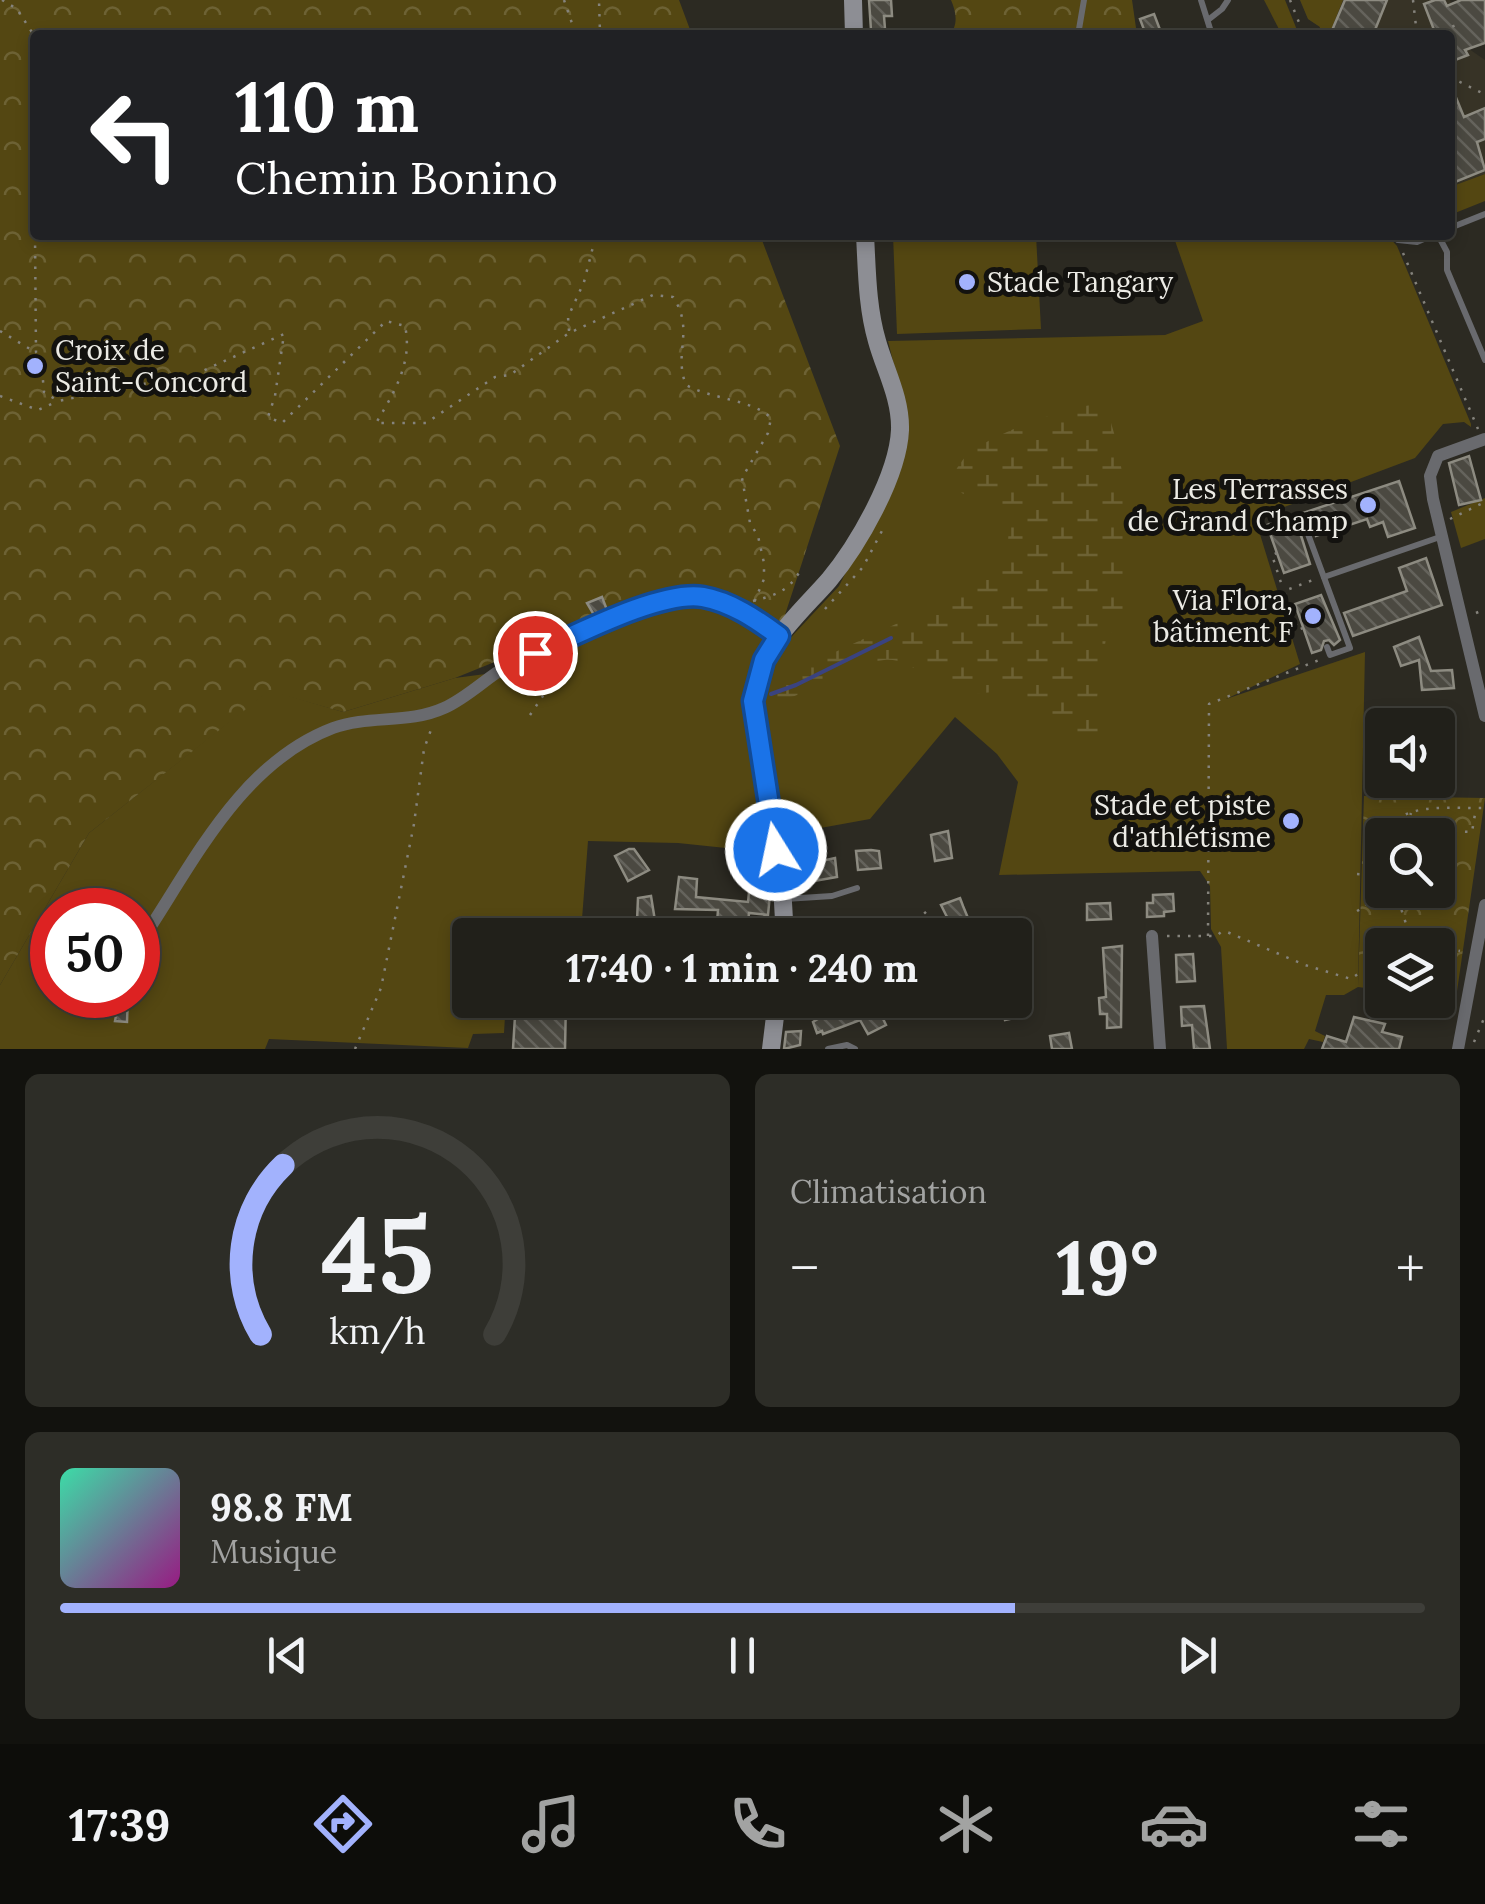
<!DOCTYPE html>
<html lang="fr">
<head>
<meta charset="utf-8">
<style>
	body { margin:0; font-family:Lora,serif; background:#2d2d27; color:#f1f3f6; height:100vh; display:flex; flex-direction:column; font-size:38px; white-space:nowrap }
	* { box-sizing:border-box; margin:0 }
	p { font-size:32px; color:#a2a3a2 }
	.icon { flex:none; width:55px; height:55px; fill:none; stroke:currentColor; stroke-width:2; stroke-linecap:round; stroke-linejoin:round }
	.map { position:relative; height:1049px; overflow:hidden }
	.panel { display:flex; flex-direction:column; gap:25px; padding:25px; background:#12120e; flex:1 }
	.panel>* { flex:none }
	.guide { position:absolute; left:30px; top:30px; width:1425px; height:210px; border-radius:10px; box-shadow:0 5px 15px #0003,0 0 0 2px #3e3e39; background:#202124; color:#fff; overflow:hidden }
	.controls { position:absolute; left:1365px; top:708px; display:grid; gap:20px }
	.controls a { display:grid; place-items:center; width:90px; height:90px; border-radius:10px; background:#21201a; box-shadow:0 5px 15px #0003,0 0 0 2px #3e3e39; font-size:50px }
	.speed { position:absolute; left:30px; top:888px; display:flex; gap:20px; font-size:50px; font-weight:700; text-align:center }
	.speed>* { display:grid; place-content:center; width:130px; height:130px; border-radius:50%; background:#21201a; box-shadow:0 5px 15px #0003,0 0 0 2px #3e3e39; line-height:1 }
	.speed .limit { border:15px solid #d22; background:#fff; color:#111 }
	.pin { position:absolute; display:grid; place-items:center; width:85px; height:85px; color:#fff; margin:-42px; border:5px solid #fff; border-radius:50%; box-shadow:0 2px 10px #0007 }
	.me { position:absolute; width:110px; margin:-55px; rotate:350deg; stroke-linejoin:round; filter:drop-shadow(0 0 8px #0008) }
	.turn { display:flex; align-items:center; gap:35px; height:210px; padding:0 40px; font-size:45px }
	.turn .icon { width:130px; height:130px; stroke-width:2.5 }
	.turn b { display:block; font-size:70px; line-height:85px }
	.big { font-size:75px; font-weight:700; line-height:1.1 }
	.panel .card { flex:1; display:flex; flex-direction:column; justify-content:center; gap:15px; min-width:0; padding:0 35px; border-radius:15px; background:#2d2d27 }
	.panel .dial { align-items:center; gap:0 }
	.dial svg { height:260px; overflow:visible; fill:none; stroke:#3e3e39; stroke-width:7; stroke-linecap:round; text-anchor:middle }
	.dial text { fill:#f1f3f6; stroke:none }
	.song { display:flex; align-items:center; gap:30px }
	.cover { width:120px; height:120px; border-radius:15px; background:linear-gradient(135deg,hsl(160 70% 55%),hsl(310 70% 35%)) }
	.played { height:10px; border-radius:5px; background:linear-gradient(90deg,#a2b2fd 70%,#3e3e39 70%) }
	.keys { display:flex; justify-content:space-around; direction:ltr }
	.heat { display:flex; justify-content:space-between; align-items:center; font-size:55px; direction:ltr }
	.panel .tiles { flex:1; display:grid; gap:25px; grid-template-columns:1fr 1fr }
	.card:last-child { grid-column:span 2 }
	.trip { position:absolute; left:452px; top:918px; width:580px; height:100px; border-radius:10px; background:#21201a; box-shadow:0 5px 15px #0003,0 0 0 2px #3e3e39; font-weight:700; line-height:100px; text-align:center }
	.dock { display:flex; height:160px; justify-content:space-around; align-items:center; background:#0d0d0a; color:#a2a3a2 }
	.dock .icon { width:70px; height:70px }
	.dock .active { color:#a2b2fd }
	.dock b { font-size:45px; color:#f1f3f6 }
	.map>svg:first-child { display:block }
	.built { fill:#373326 }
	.grass { fill:#544712; fill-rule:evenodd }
	.forest { fill:url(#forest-crowns); fill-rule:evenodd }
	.wetland { fill:url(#wetland-marsh) }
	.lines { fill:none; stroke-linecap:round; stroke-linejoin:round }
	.stream { stroke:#3a4380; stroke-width:4 }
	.building { fill:url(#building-back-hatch); stroke:#8d8b81; stroke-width:2.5 }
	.path { stroke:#85837c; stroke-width:2.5; stroke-dasharray:2.5 8; stroke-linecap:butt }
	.lane { stroke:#696a6e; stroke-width:6 }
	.street { stroke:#696a6e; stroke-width:12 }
	.secondary { stroke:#8d8e94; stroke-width:18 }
	.route-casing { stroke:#114b97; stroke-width:25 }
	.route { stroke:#1a73e8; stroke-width:18 }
	.poi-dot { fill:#a2b2fd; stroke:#13120f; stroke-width:4 }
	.labels { text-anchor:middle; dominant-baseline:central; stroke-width:10; stroke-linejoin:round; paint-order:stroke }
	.poi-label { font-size:28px; fill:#ecebe5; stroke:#13120f; text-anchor:end }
</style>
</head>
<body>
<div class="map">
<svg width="1485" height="1049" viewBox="0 0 1485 1049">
	<defs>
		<pattern id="forest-crowns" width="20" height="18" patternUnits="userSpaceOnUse" patternTransform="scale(2.5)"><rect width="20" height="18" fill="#544712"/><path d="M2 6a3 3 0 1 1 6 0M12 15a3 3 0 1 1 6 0" fill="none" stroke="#6d6234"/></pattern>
		<pattern id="wetland-marsh" width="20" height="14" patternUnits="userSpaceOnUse" patternTransform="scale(2.5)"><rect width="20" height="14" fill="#544712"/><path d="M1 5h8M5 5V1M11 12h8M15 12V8" fill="none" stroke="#6d6234"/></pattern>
		<pattern id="building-back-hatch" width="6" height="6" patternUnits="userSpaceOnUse" patternTransform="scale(2.5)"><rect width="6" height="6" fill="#4b4941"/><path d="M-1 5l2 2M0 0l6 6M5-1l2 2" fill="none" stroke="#65635c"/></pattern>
	</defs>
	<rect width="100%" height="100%" fill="#2c2a22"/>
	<path class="built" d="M 1300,0 L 1450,0 L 1469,49 L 1485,60 L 1485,174 L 1450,187 L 1450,35 L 1318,35 L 1320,27 L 1308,19 Z"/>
	<g class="grass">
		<path d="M 1264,0 L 1285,0 L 1299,35 L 1282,35 Z"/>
		<path d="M 1300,0 L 1343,0 L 1329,35 L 1318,35 L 1320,27 L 1308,19 Z"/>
		<path d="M 1485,174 L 1485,201 L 1450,215 L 1450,187 Z"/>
		<path d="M 893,235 L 1036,235 L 1041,329 L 897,334 Z"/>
		<path d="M 1173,235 L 1387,235 L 1397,246 L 1471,424 L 1471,427 L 1464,422 L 1443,424 L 1415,458 L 1255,518 L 1300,664 L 1226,699 L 1365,652 L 1358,987 L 1344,995 L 1326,995 L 1315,1031 L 1325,1036 L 1323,1042 L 1309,1039 L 1304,1049 L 1227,1049 L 1221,947 L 1211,929 L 1210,886 L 1200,871 L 999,875 L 1018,782 L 997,754 L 955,717 L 870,819 L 782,835 L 760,711 L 766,681 L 780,649 L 839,586 L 890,484 L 899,385 L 888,341 L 1165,335 L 1203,321 Z"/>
		<path d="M 1485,498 L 1485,539 L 1461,548 L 1451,512 Z"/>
		<path d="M 663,604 C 703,604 737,612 766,641 L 750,667 L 744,700 L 765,852 L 678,843 L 588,841 L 582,919 L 564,935 L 470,935 L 470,1000 L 506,1000 L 504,1033 L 473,1034 L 468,1048 L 269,1039 L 265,1049 L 0,1049 L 0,985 L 89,833 L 269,690 L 343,712 L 455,678 L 515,670 ZM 52,910 L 138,910 L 138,995 L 52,995 Z"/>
	</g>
	<g class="forest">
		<path d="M 0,0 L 679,0 L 692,35 L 35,35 L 35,235 L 760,235 L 840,446 L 782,624 L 688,584 L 455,678 L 343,712 L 269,691 L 89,833 L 0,985 Z"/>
		<path d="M 951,0 L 1132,0 L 1137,35 L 949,35 C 959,26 956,11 951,0 Z"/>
		<path d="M 1364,796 L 1485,798 L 1456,998 L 1438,996 L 1438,945 L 1382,945 L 1382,990 L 1358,987 ZM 1382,835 L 1438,835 L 1438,890 L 1382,890 Z"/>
	</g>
	<path class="wetland" d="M 1092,405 L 1107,411 C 1131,476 1127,549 1125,617 L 1106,638 L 1094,720 L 1102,733 L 1093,744 C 1066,735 1050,707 1023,696 C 1002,686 976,698 954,692 C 930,685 912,657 884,660 C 844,664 813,696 774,701 L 768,694 L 768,686 L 783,676 L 959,595 L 999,568 L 1008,544 L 1009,519 L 951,487 L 950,480 C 955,471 961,461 968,454 C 991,435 1062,408 1092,405 Z"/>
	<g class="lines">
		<path class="stream" d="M 771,694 L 796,685 L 891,638"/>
	</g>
	<g class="building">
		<path d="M 869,0 L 891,0 L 892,16 L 884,16 L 885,29 L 871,30 Z"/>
		<path d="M 1345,0 L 1387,0 L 1373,35 L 1330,35 Z"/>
		<path d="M 1435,0 L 1444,0 L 1447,6 L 1461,0 L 1485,0 L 1485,43 L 1465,50 L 1468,55 L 1450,62 L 1450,35 L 1436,35 L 1424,4 Z"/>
		<path d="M 1154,14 L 1162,35 L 1146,35 L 1140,19 Z"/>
		<path d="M 1450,83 L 1464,117 L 1485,108 L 1485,139 L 1477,142 L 1485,170 L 1455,182 L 1450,176 Z"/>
		<path d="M 1469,456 L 1481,500 L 1459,505 L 1449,463 Z"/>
		<path d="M 1399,481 L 1415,528 L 1388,537 L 1383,522 L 1370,527 L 1367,519 L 1316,536 L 1314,530 L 1320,522 L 1311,517 L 1300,521 L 1298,526 L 1310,564 L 1284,573 L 1267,525 Z"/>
		<path d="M 1426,558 L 1442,605 L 1353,636 L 1344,613 L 1407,591 L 1399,568 Z"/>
		<path d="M 1321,595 L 1340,640 L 1334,645 L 1329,640 L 1324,641 L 1321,650 L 1312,653 L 1295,604 Z"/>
		<path d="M 602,597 L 607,610 L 594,615 L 587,603 Z"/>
		<path d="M 1419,637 L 1431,671 L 1452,670 L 1454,688 L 1422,690 L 1419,660 L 1401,666 L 1394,647 Z"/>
		<path d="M 948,831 L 952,858 L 935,861 L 931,835 Z"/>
		<path d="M 629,849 L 634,849 L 649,870 L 628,881 L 615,856 Z"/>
		<path d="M 871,850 L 879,851 L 881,868 L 858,870 L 856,851 Z"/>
		<path d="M 835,858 L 837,877 L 814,881 L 812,863 Z"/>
		<path d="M 679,877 L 697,879 L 696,897 L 748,902 L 749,892 L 770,894 L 768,915 L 749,913 L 747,935 L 716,935 L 718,910 L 675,909 Z"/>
		<path d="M 1173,894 L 1174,911 L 1164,912 L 1164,916 L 1147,917 L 1147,903 L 1153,903 L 1153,895 Z"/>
		<path d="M 651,896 L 656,927 L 642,928 L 641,921 L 637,921 L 638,898 Z"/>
		<path d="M 960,898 L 963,906 L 975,935 L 956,935 L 941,905 Z"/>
		<path d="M 1110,903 L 1111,919 L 1087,920 L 1087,904 Z"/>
		<path d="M 844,921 L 846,935 L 802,935 L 801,929 Z"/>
		<path d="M 1122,946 L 1121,1027 L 1107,1028 L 1107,1014 L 1100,1014 L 1099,998 L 1106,997 L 1103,948 Z"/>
		<path d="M 1193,954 L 1195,981 L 1177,982 L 1176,955 Z"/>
		<path d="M 62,995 L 99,995 L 101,1012 L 97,1011 L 94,1016 L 82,1016 L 83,1005 L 61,1004 Z"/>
		<path d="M 119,995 L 128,995 L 127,1022 L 115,1021 L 116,1016 L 111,1014 L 117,1010 Z"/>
		<path d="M 521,1000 L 566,1000 L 565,1049 L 513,1049 L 515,1016 L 521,1016 Z"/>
		<path d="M 848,1000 L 874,1000 L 886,1025 L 868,1034 L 860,1020 L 823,1034 L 822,1031 L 817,1033 L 813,1022 Z"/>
		<path d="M 1001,1000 L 1020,1000 L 1024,1016 L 1005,1020 Z"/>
		<path d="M 1204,1006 L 1210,1049 L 1194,1049 L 1192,1025 L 1182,1026 L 1181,1007 Z"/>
		<path d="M 1354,1017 L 1385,1024 L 1382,1032 L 1402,1037 L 1399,1049 L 1322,1049 L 1327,1036 L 1346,1042 Z"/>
		<path d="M 801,1031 L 800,1045 L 784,1049 L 786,1032 Z"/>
		<path d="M 1069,1033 L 1072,1049 L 1052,1049 L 1050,1036 Z"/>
	</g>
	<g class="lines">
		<g class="path">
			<path d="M 2,0 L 17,9 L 35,37"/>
			<path d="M 564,0 L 576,35"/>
			<path d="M 1290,0 L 1304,35"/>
			<path d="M 1413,0 L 1417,35"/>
			<path d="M 596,35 L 600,33 L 599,0"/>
			<path d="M 1433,35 L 1456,25"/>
			<path d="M 1450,77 L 1484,94"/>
			<path d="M 35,235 L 36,352 L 41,358 L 44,392 L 58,401 L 198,373 L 284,334 L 275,396 L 268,417 L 282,423 L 386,321 L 405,326 C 413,362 394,393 376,423 L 426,423 L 495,377 L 510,375 L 569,333 L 653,295 L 673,297 C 695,330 673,352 686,385 C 711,399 754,400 771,418 L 768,433 L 742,478 L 750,523 L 758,536 L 764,563 L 764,579 L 753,605"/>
			<path d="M 889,239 L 889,235"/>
			<path d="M 1403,253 L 1478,429"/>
			<path d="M 0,331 L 35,352"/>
			<path d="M 569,331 L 568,317 L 584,282 L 596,235"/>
			<path d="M 0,396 L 38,410 L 58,401"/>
			<path d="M 1450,519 L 1485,502"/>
			<path d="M 1277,553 L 1272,555 L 1283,589"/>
			<path d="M 753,601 C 775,595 788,592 800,571"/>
			<path d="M 825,609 L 863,567 L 884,527"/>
			<path d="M 1476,613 L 1485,609"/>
			<path d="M 1303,628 L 1298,630 L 1284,591 L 1313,580"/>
			<path d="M 530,715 L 577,646"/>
			<path d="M 1444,831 L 1472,832 L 1476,808"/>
			<path d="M 1383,835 C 1401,800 1451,809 1485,808"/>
			<path d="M 1404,835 L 1411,813"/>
			<path d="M 1357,874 L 1374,875"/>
			<path d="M 1395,890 L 1408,930 L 1404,945"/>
			<path d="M 1357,911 L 1366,906 L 1371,897 L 1382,837"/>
			<path d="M 901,935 L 927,911"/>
			<path d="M 1167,936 L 1217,936 L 1221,932 L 1227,932 L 1305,965 L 1351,979 L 1362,971 L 1382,970"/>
			<path d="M 1208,936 L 1209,704 L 1319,660"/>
			<path d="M 1408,939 L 1435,945"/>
			<path d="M 1438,946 L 1460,951"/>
			<path d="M 1474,1042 L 1485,1016"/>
			<path d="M 355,1049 L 381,988 L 414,824 L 424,749 L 432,727"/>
		</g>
		<g class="lane">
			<path d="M 1201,0 L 1212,35"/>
			<path d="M 1208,20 L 1222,9 L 1228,0"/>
			<path d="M 1078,35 L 1084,0"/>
			<path d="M 1450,228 L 1485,214"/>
			<path d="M 1438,235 L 1447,252 L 1447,270 L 1485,360"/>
			<path d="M 1398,240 L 1417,242 L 1433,235"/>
			<path d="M 1313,523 L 1305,526 L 1350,648 L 1330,655 L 1327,647"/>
			<path d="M 1324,577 L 1440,537"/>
			<path d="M 785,899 L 832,896 L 857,888"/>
			<path d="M 828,1049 L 847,1045 L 855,1049"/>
		</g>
		<g class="street">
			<path d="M 1485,439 L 1438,456 L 1430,476 L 1433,499 L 1485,716"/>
			<path d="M 1152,936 L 1160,1049"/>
			<path d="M 138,946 C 191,868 238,764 333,728 C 369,715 409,724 444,708 C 467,698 486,678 507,666 C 559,635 620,617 676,595 C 716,598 746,612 779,635"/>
			<path d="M 108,1005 L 109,995"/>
			<path d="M 1458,1049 L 1485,905"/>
		</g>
		<g class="secondary">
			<path d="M 853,0 L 854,35"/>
			<path d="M 784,935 C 785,879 771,823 762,768 C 757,741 751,713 756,685 C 765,642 801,612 829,580 C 858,545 898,476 900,430 C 901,398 885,370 877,341 C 867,307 867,270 865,235"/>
			<path d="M 771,1049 L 777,1000"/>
		</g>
	</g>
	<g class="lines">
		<defs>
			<path id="route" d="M 535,653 C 576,635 661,590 703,597 C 731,602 756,619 779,636 L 764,660 L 753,701 L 776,850"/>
		</defs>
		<use href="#route" class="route-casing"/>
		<use href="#route" class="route"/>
	</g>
	<g class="poi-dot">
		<circle cx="967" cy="282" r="10"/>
		<circle cx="35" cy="366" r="10"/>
		<circle cx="1368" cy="505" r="10"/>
		<circle cx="1313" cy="616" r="10"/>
		<circle cx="1291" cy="821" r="10"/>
	</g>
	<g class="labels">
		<g class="poi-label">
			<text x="987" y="282" text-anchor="start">Stade Tangary</text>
			<text x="55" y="350" text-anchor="start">Croix de<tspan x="55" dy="32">Saint-Concord</tspan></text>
			<text x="1348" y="489">Les Terrasses<tspan x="1348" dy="32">de Grand Champ</tspan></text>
			<text x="1293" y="600">Via Flora,<tspan x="1293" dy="32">bâtiment F</tspan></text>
			<text x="1271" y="805">Stade et piste<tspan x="1271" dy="32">d'athlétisme</tspan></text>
		</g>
	</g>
</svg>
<div class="controls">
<a><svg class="icon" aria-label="sound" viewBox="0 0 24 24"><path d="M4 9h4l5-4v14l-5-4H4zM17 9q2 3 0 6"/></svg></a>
<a><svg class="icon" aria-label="search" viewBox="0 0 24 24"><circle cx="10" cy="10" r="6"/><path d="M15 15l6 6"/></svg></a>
<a><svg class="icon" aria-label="layers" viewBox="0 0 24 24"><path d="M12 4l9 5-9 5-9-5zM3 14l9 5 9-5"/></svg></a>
</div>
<div class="speed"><div class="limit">50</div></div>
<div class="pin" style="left:535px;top:653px;background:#d93025"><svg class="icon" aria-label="arrive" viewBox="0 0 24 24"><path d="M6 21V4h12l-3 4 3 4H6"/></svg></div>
<svg class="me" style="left:776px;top:850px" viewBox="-20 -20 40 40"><circle r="17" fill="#1a73e8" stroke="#fff" stroke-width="3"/><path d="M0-11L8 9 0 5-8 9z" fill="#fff"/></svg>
<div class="trip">17:40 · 1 min · 240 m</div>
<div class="guide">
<div class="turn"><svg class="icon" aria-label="left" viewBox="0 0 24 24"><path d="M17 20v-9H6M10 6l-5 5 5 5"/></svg><div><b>110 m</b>Chemin Bonino</div></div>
</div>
</div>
<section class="panel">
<div class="tiles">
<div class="card dial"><svg viewBox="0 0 100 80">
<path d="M14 69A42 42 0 1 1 86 69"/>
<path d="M14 69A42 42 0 0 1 21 17" stroke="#a2b2fd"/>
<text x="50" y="56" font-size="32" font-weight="700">45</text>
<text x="50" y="72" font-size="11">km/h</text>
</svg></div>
<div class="card"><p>Climatisation</p>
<div class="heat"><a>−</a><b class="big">19°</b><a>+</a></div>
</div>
<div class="card">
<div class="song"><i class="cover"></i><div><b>98.8 FM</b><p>Musique</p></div></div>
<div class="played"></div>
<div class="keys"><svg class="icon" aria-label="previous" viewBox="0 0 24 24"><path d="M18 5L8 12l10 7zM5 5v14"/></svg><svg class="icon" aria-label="pause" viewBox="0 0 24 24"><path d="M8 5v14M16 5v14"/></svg><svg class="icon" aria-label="next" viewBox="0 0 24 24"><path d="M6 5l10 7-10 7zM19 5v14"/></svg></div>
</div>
</div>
</section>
<nav class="dock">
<b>17:39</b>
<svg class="icon active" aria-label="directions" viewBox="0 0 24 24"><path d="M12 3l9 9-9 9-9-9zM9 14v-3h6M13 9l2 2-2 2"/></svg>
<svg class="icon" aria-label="music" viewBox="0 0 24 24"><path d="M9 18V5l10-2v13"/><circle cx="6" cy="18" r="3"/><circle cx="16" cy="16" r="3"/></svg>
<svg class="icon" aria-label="phone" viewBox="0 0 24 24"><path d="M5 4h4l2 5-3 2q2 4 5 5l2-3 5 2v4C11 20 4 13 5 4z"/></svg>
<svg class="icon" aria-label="climate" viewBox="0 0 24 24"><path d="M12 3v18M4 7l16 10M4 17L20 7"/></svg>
<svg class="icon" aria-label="car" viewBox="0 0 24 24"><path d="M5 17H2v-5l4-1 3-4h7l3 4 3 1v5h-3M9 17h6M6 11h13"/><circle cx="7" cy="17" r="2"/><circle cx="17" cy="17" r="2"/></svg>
<svg class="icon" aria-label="filters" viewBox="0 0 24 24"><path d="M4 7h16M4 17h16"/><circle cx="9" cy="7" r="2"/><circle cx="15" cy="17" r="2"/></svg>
</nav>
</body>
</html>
